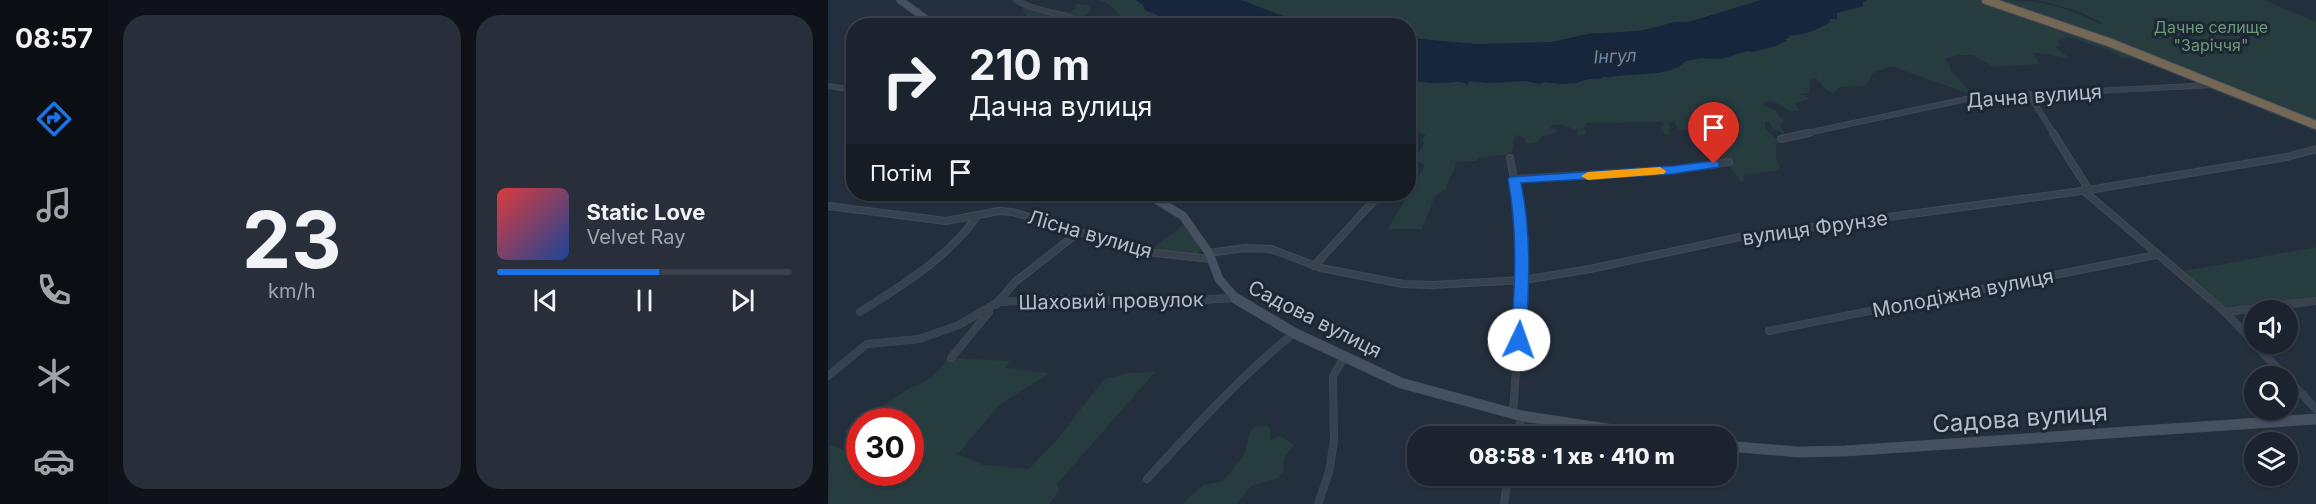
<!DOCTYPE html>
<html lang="uk">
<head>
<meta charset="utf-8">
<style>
	body { margin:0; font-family:Inter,sans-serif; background:#282f3a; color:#f1f3f6; height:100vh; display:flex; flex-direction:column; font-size:22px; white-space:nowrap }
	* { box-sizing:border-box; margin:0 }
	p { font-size:20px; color:#a0a4aa }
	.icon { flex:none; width:33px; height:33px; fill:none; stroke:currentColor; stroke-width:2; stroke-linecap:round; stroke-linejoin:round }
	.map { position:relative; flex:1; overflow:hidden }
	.details { display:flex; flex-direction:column; gap:15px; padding:15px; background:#0f1319; width:720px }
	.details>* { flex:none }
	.hud { position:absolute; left:18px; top:18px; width:570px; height:183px; border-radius:24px; box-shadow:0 2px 4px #0004,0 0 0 2px #39404a; background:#1b232e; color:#f1f3f6; overflow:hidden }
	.tools { position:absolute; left:1416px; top:300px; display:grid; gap:12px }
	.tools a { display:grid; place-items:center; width:54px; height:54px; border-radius:50%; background:#1b232e; box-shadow:0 2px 4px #0004,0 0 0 2px #39404a; font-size:30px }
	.speed { position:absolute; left:18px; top:408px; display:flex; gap:12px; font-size:30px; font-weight:700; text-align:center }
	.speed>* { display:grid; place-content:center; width:78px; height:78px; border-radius:50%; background:#1b232e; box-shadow:0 2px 4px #0004,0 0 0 2px #39404a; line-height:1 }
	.speed .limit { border:9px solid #d22; background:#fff; color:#111 }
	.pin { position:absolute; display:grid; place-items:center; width:51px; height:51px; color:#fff; margin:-62px -26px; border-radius:50% 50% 50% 0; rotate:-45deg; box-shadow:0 0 6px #0007 }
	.pin .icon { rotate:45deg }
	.me { position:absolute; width:66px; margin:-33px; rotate:3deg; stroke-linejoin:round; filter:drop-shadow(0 0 4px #0008) }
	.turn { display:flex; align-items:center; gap:21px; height:126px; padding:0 24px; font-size:27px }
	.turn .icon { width:78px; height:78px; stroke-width:2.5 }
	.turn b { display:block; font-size:42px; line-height:51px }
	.then { display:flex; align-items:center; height:57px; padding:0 24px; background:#0003; gap:12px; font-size:22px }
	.details .tile { flex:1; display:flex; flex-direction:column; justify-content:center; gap:9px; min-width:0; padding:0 21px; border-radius:24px; background:#282f3a }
	.details .dial { align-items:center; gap:0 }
	.dial b { font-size:78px; line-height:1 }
	.song { display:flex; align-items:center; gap:18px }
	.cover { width:72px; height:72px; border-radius:9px; background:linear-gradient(135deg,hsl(0 70% 55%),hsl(220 70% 35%)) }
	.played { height:6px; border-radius:3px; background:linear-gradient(90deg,#1a73e8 55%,#39404a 55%) }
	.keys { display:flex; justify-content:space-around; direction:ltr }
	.details .tiles { flex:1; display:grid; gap:15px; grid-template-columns:repeat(2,1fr) }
	.trip { position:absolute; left:579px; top:426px; width:330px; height:60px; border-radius:24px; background:#1b232e; box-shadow:0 2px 4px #0004,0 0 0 2px #39404a; font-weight:800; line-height:60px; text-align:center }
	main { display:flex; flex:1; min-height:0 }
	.dock { display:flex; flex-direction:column; width:108px; justify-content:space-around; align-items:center; background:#0b0e12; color:#a0a4aa }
	.dock .icon { width:42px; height:42px }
	.dock .active { color:#1a73e8 }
	.dock b { font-size:27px; color:#f1f3f6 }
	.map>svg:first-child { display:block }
	.green { fill:#263c3f }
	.water { fill:#17263c }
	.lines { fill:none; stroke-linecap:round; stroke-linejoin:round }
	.street-far2-casing { stroke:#414a57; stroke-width:6 }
	.street-far1-casing { stroke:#414a57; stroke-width:8 }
	.street-casing { stroke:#414a57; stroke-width:8 }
	.secondary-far2-casing { stroke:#414a57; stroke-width:8 }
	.secondary-far1-casing { stroke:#414a57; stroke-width:9 }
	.secondary-casing { stroke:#414a57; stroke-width:11 }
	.highway-casing { stroke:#434c59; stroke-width:10 }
	.street-far2 { stroke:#38414e; stroke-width:4.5 }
	.street-far1 { stroke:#38414e; stroke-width:6 }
	.street { stroke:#38414e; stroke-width:7 }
	.secondary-far2 { stroke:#465061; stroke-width:6 }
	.secondary-far1 { stroke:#465061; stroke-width:8 }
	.secondary { stroke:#465061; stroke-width:10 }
	.highway { stroke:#746855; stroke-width:8 }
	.route { fill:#1a73e8; stroke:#114b97; stroke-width:1.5 }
	.slow { fill:#f59e0b }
	.labels { text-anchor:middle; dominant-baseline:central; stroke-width:6; stroke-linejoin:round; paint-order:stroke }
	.far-park-label { font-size:16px; fill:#6b9a76; stroke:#1d2633 }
	.far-water-label { font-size:18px; font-style:italic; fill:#6d86a8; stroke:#1d2633 }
	.street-label { font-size:20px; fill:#b4bcc9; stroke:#1d2633 }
	.near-street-label { font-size:24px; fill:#b4bcc9; stroke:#1d2633 }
</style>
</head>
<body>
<main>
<nav class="dock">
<b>08:57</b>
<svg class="icon active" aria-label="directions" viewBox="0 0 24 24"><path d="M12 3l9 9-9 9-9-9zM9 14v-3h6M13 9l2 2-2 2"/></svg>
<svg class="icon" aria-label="music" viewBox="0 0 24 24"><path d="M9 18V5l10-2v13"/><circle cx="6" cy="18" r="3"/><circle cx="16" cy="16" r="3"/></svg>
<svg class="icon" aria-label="phone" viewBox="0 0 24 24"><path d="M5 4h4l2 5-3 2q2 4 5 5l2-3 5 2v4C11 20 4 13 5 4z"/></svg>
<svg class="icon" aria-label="climate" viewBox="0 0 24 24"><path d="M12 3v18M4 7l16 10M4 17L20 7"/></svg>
<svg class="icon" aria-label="car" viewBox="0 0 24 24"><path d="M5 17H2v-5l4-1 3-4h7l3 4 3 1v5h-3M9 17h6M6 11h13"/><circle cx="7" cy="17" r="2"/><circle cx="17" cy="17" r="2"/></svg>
</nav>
<section class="details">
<div class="tiles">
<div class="tile dial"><b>23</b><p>km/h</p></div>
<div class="tile">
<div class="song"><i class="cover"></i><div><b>Static Love</b><p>Velvet Ray</p></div></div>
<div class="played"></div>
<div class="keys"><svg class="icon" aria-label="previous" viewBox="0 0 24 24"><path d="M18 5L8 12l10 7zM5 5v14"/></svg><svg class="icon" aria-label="pause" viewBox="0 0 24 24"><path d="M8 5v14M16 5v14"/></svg><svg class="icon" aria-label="next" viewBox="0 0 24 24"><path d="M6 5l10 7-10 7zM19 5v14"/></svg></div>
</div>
</div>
</section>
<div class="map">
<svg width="1488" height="504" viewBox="0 0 1488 504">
	<rect width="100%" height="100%" fill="#242f3e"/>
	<g class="green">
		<path d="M 271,0 L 309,0 L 330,16 L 352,25 L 301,25 L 282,5 Z"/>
		<path d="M 413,0 L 933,0 C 893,14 854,24 814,30 C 795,33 777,32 759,34 C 747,36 735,41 723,42 C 675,47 628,43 581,38 L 580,26 C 517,26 472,27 413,0 Z"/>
		<path d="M 1039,0 L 1152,0 L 1222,23 L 1319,59 L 1294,58 L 1282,51 L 1241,37 L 1230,41 L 1233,45 L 1227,47 L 1241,58 L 1238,59 L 1220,54 L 1204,53 L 1212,64 L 1166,67 L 1144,55 L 1131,55 L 1116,59 L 1122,65 L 1122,70 L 1144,93 L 1139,93 L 1063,66 L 1043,74 L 1043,78 L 1036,86 L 1011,87 L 1006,93 L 998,90 L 988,78 L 982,79 L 982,92 L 969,95 L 976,95 L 982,99 L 967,103 L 971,110 L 963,112 C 952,107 949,99 936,102 L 936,106 L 947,110 L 955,121 L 952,125 L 957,134 L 944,128 L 941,121 L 937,122 L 937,128 L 951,142 L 948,144 L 948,158 L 952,168 L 947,171 L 915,175 L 916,181 L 913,182 L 901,165 L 889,166 L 886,153 L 877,150 L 880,146 L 877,134 L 850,129 L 846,121 L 842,122 L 841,136 L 837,135 L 833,128 L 836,126 L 835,122 L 759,123 L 756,127 L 758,133 L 752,136 L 748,135 L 750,130 C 738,127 733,121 721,127 L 728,129 L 728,132 L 714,137 L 708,143 L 699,144 L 697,139 L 690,135 L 686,138 L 684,152 L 677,155 L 651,158 L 648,161 L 628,162 C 627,172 620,179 618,189 L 607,196 L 594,229 L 560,229 L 597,165 L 587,160 L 596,143 L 594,140 L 598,135 L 585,131 L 585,124 L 581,123 L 581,81 L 590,80 L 614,83 L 630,80 L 639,84 L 643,81 L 663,83 L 699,81 L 706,83 L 717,82 L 733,84 L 775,77 L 781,78 L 792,75 L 842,71 L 858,61 L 873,58 L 893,59 L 919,51 L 924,52 L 939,49 L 959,41 L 957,39 L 960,35 C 973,37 996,29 1002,19 L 1009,19 L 1009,13 L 1035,6 L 1035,2 Z"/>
		<path d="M 1164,0 C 1208,0 1233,3 1273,25 L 1275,23 L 1250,11 L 1210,0 L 1436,0 L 1488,22 L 1488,124 Z"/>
		<path d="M 250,4 L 261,5 L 263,11 L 255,17 L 242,15 L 244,18 C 235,26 220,25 209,26 L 224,17 L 198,16 L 194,9 L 200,7 L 211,13 L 222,9 L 242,12 L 249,8 L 247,5 Z"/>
		<path d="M 357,224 L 373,249 L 370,254 L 363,256 L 320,251 Z"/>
		<path d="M 1488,247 L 1488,301 L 1397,311 L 1351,272 Z"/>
		<path d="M 120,358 L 182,361 L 178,368 L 222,373 L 171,405 L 130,454 L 155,465 L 201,469 L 229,440 L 276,379 L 302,373 L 327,372 L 229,484 L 231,490 L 222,504 L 0,504 L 2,445 L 20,451 L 31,442 L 32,472 L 82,472 L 82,422 L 32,422 L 31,439 L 16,431 L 83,387 C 100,383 110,372 120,358 Z"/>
		<path d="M 439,426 L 443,430 L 442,440 L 452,436 L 466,445 L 456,458 L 455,472 L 450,478 L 423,486 L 408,504 L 354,504 L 375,485 L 395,481 L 416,456 L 422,432 L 427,427 Z"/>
	</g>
	<g class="water">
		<path d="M 308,0 L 413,0 L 460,18 L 505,25 L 352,25 L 317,10 L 314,4 Z"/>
		<path d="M 933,0 L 1039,0 L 1035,1 L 1035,6 L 1009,13 L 1009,19 L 1002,19 L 1001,23 C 989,29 975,36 961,35 L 962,37 L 957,39 L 959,41 L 952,43 L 951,45 L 924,52 L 919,51 L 893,59 L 873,58 L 858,61 L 851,67 L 830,73 L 775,77 L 773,79 L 759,79 L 748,83 L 733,84 L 717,82 L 712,84 L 698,81 L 658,83 L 643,81 L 639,82 L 640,85 C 632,79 625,83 614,83 C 602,84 591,81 581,81 L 581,38 L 648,44 L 724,42 L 760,34 L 812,31 L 847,22 L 861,22 Z"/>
	</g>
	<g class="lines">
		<defs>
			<g id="street-far2">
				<path d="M 188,0 C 211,14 239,12 262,26"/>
				<path d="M 0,86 L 26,90"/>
				<path d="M 1202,96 L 1226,134"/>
				<path d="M 974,134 L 1148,97 L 1385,85"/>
			</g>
			<g id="street-far1">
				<path d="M 1225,133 L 1261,190"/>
				<path d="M 953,139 L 981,133"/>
				<path d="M 580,158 L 585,153"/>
				<path d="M 682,158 C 692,208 697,248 693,300"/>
				<path d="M 686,179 L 844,170 L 901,162"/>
				<path d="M 1255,190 L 1383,300"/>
				<path d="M 0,206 L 118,221 L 171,211 L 184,212 L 318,252 L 383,259"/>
				<path d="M 381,253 L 417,248 L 443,249 L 493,268 L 575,284 L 605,285 L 695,280 L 762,269 L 912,237 L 1261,190 L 1459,157 L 1488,149"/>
				<path d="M 486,266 L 552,194"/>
				<path d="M 51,300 C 87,277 124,252 149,216"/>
				<path d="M 172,300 L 187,282 L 251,232"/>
				<path d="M 209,300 L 262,300"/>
				<path d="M 375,300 L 406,298"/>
				<path d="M 1099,300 L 1328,255"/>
			</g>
			<g id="street">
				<path d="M 1381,298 L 1397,312 L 1457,376"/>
				<path d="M 168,305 L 173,298"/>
				<path d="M 32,312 L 54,298"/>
				<path d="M 1397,312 L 1488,301"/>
				<path d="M 941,331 L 1107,298"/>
				<path d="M 123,358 L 161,312"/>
				<path d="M 0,376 L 39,344 L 91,339 L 131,325 L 170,302 L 226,299 L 342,302 L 399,298"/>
				<path d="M 1460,379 L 1488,409"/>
				<path d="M 685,413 L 693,298"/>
				<path d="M 688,436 L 694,416"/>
				<path d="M 319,479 C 366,428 412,377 466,333"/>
				<path d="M 490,504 L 501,472 L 506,441 L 505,376 L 517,356"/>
				<path d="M 676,504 L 680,476"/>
			</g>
			<path id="secondary-far2" d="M 72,0 L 108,26"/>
			<path id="secondary-far1" d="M 319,194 L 355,216 L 381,253 L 391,279 L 409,300"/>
			<g id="secondary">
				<path d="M 407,298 L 466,333 L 573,383 L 694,416 L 825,436"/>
				<path d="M 898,446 L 970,452 L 1017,451 L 1488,419"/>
			</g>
			<path id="highway" d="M 1158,0 L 1283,43 L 1488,125"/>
		</defs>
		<use href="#street-far2" class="street-far2-casing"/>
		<use href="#street-far1" class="street-far1-casing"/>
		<use href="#street" class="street-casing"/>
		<use href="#secondary-far2" class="secondary-far2-casing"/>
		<use href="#secondary-far1" class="secondary-far1-casing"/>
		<use href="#secondary" class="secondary-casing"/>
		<use href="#highway" class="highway-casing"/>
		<use href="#street-far2" class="street-far2"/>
		<use href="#street-far1" class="street-far1"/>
		<use href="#street" class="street"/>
		<use href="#secondary-far2" class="secondary-far2"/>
		<use href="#secondary-far1" class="secondary-far1"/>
		<use href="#secondary" class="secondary"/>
		<use href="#highway" class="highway"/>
	</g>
	<path class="route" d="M 886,161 L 891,162 L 891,167 L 844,174 L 693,183 C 704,235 701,287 698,340 L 696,345 L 686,345 L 683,340 C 687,286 690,233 680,179 L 682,177 L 844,166 Z"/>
	<path class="slow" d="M 832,167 L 838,171 L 836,174 L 760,180 L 753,176 L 760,172 Z"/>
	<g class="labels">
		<g class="far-park-label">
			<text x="1383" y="27">Дачне селище<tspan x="1383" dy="18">"Заріччя"</tspan></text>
		</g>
		<g class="far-water-label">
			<text transform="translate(787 56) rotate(-3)">Інгул</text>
		</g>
		<g class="street-label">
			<text transform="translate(1206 96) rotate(-4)">Дачна вулиця</text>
			<text transform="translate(987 228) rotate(-8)">вулиця Фрунзе</text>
			<text transform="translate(262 234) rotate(16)">Лісна вулиця</text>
			<text transform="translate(1135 293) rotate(-11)">Молодіжна вулиця</text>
			<text transform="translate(283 301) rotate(-1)">Шаховий провулок</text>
			<text transform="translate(487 319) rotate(27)">Садова вулиця</text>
		</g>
		<g class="near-street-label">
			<text transform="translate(1192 418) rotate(-4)">Садова вулиця</text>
		</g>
	</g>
</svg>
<div class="tools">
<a><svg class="icon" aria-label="sound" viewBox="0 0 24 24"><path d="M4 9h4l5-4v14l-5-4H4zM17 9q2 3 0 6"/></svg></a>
<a><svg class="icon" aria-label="search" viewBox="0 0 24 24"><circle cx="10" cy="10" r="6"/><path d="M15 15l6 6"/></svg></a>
<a><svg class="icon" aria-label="layers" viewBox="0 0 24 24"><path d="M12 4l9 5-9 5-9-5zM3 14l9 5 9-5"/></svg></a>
</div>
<div class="speed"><div class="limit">30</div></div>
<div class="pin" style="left:886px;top:164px;background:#d93025"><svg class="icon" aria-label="arrive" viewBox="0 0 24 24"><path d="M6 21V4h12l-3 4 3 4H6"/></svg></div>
<svg class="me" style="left:691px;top:340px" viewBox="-20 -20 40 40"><circle r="19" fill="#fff"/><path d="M0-13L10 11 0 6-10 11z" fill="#1a73e8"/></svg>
<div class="trip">08:58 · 1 хв · 410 m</div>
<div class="hud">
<div class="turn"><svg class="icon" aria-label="right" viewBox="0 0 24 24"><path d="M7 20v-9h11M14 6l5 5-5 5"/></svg><div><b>210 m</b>Дачна вулиця</div></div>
<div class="then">Потім<svg class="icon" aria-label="arrive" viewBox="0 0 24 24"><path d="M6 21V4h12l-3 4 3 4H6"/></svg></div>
</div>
</div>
</main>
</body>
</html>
